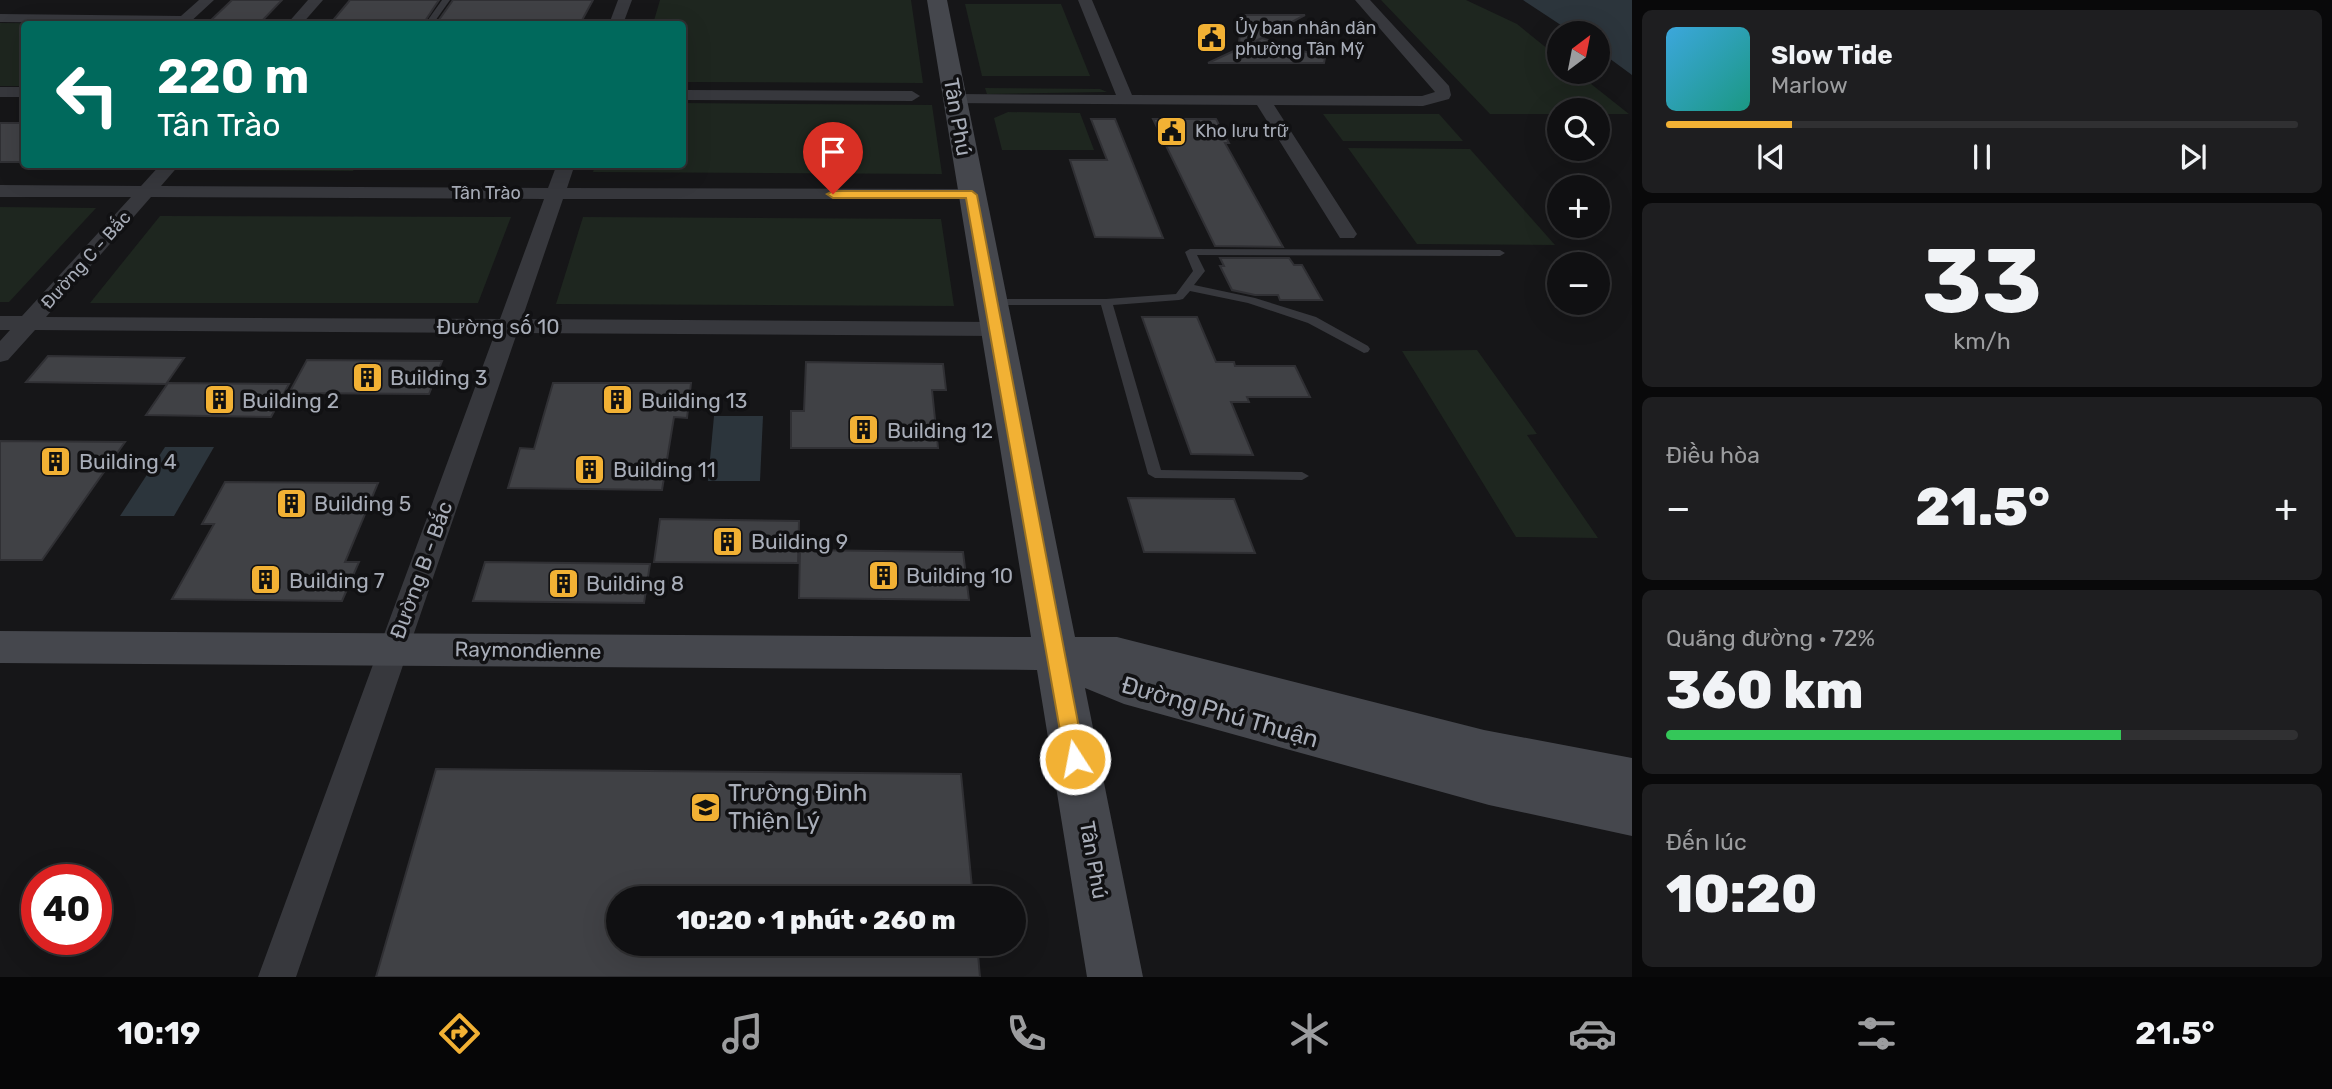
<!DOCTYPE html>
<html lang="vi">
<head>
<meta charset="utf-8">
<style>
	body { margin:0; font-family:Rubik,sans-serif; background:#1e1e20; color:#f1f3f6; height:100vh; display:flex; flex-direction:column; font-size:26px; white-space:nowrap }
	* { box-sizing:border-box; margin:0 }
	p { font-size:23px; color:#9c9d9f }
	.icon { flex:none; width:38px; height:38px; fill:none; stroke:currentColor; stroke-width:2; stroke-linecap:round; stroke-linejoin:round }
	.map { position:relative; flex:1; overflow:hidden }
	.side { display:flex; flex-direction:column; gap:10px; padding:10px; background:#09090a; width:700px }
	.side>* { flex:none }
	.hud { position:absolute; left:21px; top:21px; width:665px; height:147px; border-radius:7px; box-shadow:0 7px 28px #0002,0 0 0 2px #303032; background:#00695c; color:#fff; overflow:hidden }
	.needle { width:46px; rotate:32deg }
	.fabs { position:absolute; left:1547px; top:21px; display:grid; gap:14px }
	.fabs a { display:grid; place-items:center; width:63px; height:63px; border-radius:50%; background:#101012; box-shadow:0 7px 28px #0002,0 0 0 2px #303032; font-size:35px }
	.speed { position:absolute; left:21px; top:864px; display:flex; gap:14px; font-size:35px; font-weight:700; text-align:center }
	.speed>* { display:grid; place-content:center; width:91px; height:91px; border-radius:50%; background:#101012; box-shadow:0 7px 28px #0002,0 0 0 2px #303032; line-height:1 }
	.speed .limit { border:10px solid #d22; background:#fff; color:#111 }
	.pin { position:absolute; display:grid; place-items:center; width:60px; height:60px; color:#fff; margin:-72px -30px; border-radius:50% 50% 50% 0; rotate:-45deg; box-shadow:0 0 7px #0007 }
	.pin .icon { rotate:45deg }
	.me { position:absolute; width:77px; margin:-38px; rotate:349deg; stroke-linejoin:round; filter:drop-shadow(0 0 5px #0008) }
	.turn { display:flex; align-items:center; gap:24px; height:147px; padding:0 21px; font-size:32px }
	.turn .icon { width:91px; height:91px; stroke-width:2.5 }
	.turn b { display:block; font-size:49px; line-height:60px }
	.big { font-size:52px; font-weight:800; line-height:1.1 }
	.side .widget { flex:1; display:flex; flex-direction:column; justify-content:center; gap:10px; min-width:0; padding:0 24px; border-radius:10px; background:#1e1e20 }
	.side .dial { align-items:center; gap:0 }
	.dial b { font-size:91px; line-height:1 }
	.song { display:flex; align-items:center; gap:21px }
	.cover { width:84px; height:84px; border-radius:10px; background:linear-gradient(135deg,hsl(200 70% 55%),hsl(170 70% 35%)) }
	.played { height:7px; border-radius:4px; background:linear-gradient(90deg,#f2b134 20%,#303032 20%) }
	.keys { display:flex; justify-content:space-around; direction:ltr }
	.heat { display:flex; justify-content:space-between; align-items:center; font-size:38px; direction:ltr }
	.charge { height:10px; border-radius:5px; background:linear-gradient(90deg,#34c759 72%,#303032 0) }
	.trip { position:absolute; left:606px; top:886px; width:420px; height:70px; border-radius:35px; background:#101012; box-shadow:0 7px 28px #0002,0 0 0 2px #303032; font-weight:800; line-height:70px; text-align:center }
	.tabs { display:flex; height:112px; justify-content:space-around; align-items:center; background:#060607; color:#9c9d9f }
	.tabs .icon { width:49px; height:49px }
	.tabs .current { color:#f2b134 }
	.tabs b { font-size:32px; color:#f1f3f6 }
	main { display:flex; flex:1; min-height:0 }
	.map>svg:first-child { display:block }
	.green { fill:#1e261f }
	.water { fill:#2c353c }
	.building { fill:#404145; stroke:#303034; stroke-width:2 }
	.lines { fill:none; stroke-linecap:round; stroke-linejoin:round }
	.lane { fill:#37383d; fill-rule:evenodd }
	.street { fill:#37383d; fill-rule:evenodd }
	.secondary { fill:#45474d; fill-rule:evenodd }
	.route { fill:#f2b134; stroke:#9d7322; stroke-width:2 }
	.labels { text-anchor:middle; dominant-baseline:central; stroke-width:7; stroke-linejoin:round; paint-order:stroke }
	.far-poi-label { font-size:18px; fill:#a8adb8; stroke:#111113; text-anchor:start }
	.far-street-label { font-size:18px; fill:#a8adb8; stroke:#111113 }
	.street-label { font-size:21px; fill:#a8adb8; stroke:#111113 }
	.poi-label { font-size:21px; fill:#a8adb8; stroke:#111113; text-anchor:start }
	.near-street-label { font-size:24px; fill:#a8adb8; stroke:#111113 }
	.near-poi-label { font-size:24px; fill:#a8adb8; stroke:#111113; text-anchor:start }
</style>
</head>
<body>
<main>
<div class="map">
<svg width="1632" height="977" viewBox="0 0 1632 977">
	<rect width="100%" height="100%" fill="#161618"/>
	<g class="green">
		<path d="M 660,0 L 911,0 L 923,83 L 683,82 L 682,24 L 653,24 Z"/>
		<path d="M 1381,0 L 1466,0 L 1517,24 L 1559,58 L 1559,72 L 1576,72 L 1629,114 L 1598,114 L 1598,110 L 1559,110 L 1559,114 L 1490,114 Z"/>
		<path d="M 965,4 L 1061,4 L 1090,76 L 982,76 Z"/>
		<path d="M 0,23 L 166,24 L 24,24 L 24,86 L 0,86 Z"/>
		<path d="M 985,88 L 1100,89 L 1107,92 L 987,94 Z"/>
		<path d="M 683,103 L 932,105 L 942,174 L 593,172 L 595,165 L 682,164 Z"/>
		<path d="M 1008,112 L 1080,113 L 1094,150 L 1002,150 L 994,118 Z"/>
		<path d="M 1323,114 L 1439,114 L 1463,141 L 1343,141 Z"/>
		<path d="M 1348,148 L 1470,149 L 1555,245 L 1417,244 Z"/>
		<path d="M 209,164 L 357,164 L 357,165 L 353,171 L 204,170 Z"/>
		<path d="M 0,207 L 96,208 L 9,302 L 0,302 Z"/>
		<path d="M 160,216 L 511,217 L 478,303 L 90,303 Z"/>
		<path d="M 583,217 L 941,219 L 954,306 L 556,304 Z"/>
		<path d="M 1477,350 L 1537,434 L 1527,435 L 1598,538 L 1516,537 L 1402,351 Z"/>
	</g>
	<g class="water">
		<path d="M 1523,0 L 1632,0 L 1632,75 L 1598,50 L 1598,33 L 1573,33 Z"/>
		<path d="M 714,416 L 763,416 L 760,481 L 708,481 Z"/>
		<path d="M 165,447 L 214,447 L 174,516 L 120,516 Z"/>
	</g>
	<g class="building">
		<path d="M 232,0 L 282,0 L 259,24 L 207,24 Z"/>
		<path d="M 350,0 L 439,0 L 423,24 L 330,24 Z"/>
		<path d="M 453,0 L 593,0 L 580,24 L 436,24 Z"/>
		<path d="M 1243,15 L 1305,15 L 1254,42 L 1262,38 L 1325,58 L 1324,63 L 1208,63 L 1238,49 Z"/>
		<path d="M 1091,119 L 1115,119 L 1163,238 L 1095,237 L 1070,160 L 1107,160 Z"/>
		<path d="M 1153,119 L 1216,119 L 1229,143 L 1225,143 L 1283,247 L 1215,246 Z"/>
		<rect x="0" y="123" width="24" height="39"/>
		<path d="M 1220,258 L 1289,258 L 1294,265 L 1302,265 L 1322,300 L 1280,300 L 1278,295 L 1255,295 L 1232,290 L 1220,266 L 1224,266 Z"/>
		<path d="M 1142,317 L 1197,317 L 1216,362 L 1234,362 L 1235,366 L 1295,366 L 1310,397 L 1247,397 L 1249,402 L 1231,402 L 1253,455 L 1191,454 Z"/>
		<path d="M 48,356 L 184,358 L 166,384 L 26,382 Z"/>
		<path d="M 307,360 L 442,361 L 429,394 L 289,393 Z"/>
		<path d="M 806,362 L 943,364 L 946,390 L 932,390 L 938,448 L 791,448 L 791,411 L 804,411 Z"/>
		<path d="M 168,383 L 289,384 L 271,417 L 146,415 Z"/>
		<path d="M 553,383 L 691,383 L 687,418 L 674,417 L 662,490 L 508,488 L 520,448 L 534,449 Z"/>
		<path d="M 0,441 L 125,442 L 42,560 L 0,560 Z"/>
		<path d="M 225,482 L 378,483 L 345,562 L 359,562 L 342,601 L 172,599 L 214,524 L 202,524 Z"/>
		<path d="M 1128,498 L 1234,499 L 1255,553 L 1144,552 Z"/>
		<path d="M 660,519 L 799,521 L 798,563 L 654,562 Z"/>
		<path d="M 800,550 L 963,552 L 969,600 L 799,598 Z"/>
		<path d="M 485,562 L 650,564 L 644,603 L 473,601 Z"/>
		<path d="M 436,769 L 961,774 L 973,898 L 618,898 L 618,943 L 977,943 L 980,977 L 376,977 Z"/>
	</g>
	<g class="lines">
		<g class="lane">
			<path d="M 442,0 L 450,0 L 433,24 L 425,24 Z"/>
			<path d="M 1190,249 L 1500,250 L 1505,253 L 1500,256 L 1197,255 L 1205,271 L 1194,285 L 1255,298 L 1316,317 L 1368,346 L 1370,349 L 1368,352 L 1364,353 L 1308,323 L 1248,303 L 1190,291 L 1183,299 L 1179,300 L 1113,305 L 1161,470 L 1302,472 L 1309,476 L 1302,480 L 1155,478 L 1148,474 L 1101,305 L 992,305 L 986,302 L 992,299 L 1106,299 L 1176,294 L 1193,271 L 1185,252 Z"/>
		</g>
		<g class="street">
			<path d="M 199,0 L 214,0 L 188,24 L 0,22 L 0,14 L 181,16 Z"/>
			<path d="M 308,0 L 323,0 L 302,24 L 287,24 Z"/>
			<path d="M 618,0 L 632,0 L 623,24 L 609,24 Z"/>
			<path d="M 1078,0 L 1092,0 L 1132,95 L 1422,96 L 1435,92 L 1355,0 L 1370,0 L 1449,86 L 1451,95 L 1449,99 L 1423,106 L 1274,105 L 1357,234 L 1354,238 L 1340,238 L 1257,105 L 949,103 L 947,99 L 955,94 L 1116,95 Z"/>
			<rect x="0" y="87" width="24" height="10"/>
			<path d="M 682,90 L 912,91 L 920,96 L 912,101 L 682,100 Z"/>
			<path d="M 161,164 L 180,164 L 161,186 L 548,188 L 557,164 L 575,164 L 567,188 L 972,189 L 982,195 L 979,199 L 563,199 L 522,319 L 996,322 L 1004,324 L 1007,329 L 1004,334 L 996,336 L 517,333 L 296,977 L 258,977 L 495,333 L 35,330 L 8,360 L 0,362 L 0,341 L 10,330 L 0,330 L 0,316 L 22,316 L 131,197 L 0,197 L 0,185 L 141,186 ZM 151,197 L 544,199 L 500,319 L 46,317 Z"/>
		</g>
		<path class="secondary" d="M 927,0 L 947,0 L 1075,637 L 1117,637 L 1484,730 L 1632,758 L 1632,836 L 1489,805 L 1124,704 L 1085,688 L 1143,977 L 1087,977 L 1037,670 L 0,663 L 0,631 L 1031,637 Z"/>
	</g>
	<path class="route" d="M 972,191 L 977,195 L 1085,759 L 1082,765 L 1075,767 L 1068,765 L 1065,759 L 966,198 L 833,198 L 827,194 L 833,191 Z"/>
	<defs>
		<symbol id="civic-square" viewBox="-11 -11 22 22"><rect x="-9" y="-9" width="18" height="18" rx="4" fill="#f2b134" stroke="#111113"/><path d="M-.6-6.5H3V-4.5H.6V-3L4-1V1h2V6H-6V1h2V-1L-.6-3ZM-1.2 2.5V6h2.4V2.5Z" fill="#111"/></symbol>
		<symbol id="building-square" viewBox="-11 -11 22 22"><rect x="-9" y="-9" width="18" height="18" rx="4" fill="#f2b134" stroke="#111113"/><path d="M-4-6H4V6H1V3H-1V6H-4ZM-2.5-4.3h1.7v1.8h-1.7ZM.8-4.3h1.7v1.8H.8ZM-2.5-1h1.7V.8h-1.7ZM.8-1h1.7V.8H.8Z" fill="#111"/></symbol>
		<symbol id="school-square" viewBox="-11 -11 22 22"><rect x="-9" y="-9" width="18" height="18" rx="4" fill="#f2b134" stroke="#111113"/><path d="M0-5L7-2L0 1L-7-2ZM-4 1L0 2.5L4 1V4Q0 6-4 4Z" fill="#111"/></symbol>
	</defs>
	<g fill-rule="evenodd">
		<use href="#civic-square" x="1194" y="20" width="35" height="35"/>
		<use href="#civic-square" x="1154" y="114" width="35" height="35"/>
		<use href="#building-square" x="350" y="360" width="35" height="35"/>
		<use href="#building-square" x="202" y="382" width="35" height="35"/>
		<use href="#building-square" x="600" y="382" width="35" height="35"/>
		<use href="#building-square" x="846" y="412" width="35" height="35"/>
		<use href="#building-square" x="38" y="444" width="35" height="35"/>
		<use href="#building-square" x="572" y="452" width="35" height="35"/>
		<use href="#building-square" x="274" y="486" width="35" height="35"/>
		<use href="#building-square" x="710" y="524" width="35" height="35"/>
		<use href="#building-square" x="866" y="558" width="35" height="35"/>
		<use href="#building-square" x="248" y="562" width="35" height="35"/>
		<use href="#building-square" x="546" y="566" width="35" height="35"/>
		<use href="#school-square" x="688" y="790" width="35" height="35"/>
	</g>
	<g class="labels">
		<g class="far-poi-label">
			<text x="1235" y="28">Ủy ban nhân dân<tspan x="1235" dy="21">phường Tân Mỹ</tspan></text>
			<text x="1195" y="131">Kho lưu trữ</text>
		</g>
		<g class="far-street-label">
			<text x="486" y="193">Tân Trào</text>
			<text transform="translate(86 260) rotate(-48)">Đường C - Bắc</text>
		</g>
		<g class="street-label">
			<text transform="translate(958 117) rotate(80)">Tân Phú</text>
			<text x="498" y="326">Đường số 10</text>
			<text transform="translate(421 570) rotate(-70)">Đường B - Bắc</text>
			<text transform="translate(528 650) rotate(1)">Raymondienne</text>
			<text transform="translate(1094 860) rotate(80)">Tân Phú</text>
		</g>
		<g class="poi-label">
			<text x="390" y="377">Building 3</text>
			<text x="242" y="400">Building 2</text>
			<text x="641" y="400">Building 13</text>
			<text x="887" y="430">Building 12</text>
			<text x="79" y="461">Building 4</text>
			<text x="613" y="469">Building 11</text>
			<text x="314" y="503">Building 5</text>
			<text x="751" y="541">Building 9</text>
			<text x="906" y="575">Building 10</text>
			<text x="289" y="580">Building 7</text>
			<text x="586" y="583">Building 8</text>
		</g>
		<g class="near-street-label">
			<text transform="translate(1220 712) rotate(16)">Đường Phú Thuận</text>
		</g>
		<g class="near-poi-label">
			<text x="728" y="793">Trường Đinh<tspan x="728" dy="28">Thiện Lý</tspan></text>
		</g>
	</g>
</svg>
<div class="fabs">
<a><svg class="needle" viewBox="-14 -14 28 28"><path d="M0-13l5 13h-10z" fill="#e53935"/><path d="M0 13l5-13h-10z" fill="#9c9d9f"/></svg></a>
<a><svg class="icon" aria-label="search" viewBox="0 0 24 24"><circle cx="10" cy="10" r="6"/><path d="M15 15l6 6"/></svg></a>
<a>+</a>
<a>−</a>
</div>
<div class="speed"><div class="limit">40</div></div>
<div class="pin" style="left:833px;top:194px;background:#d93025"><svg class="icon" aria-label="arrive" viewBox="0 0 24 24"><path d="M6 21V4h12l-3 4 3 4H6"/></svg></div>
<svg class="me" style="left:1075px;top:759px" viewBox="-20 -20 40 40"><circle r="17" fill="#f2b134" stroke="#fff" stroke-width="3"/><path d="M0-11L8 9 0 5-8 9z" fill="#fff"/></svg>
<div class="trip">10:20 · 1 phút · 260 m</div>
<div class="hud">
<div class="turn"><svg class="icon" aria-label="left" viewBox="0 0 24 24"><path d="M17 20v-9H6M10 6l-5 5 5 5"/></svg><div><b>220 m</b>Tân Trào</div></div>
</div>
</div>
<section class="side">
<div class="widget">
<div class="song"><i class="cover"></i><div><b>Slow Tide</b><p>Marlow</p></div></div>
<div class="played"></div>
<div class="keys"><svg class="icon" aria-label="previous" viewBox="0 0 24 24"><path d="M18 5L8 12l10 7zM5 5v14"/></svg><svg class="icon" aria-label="pause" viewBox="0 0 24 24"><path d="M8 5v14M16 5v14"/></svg><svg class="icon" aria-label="next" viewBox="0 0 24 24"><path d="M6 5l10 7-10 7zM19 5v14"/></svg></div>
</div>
<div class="widget dial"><b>33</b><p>km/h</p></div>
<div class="widget"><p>Điều hòa</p>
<div class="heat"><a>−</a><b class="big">21.5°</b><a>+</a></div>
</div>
<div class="widget"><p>Quãng đường · 72%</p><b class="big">360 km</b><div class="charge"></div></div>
<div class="widget"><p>Đến lúc</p><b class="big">10:20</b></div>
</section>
</main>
<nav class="tabs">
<b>10:19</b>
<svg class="icon current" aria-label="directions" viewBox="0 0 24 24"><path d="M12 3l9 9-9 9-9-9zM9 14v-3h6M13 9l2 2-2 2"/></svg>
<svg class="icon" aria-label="music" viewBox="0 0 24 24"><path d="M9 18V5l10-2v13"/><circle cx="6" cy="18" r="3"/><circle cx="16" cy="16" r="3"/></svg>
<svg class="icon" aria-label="phone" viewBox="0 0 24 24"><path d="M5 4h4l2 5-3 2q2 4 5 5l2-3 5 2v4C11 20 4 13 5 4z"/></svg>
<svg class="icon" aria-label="climate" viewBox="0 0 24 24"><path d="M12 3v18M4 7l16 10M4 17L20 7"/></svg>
<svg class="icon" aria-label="car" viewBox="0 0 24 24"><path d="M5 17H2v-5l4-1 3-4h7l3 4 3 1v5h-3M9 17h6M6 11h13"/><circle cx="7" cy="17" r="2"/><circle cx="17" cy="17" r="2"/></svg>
<svg class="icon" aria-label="filters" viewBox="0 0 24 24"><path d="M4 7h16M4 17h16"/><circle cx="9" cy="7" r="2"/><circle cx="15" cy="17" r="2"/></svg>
<b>21.5°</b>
</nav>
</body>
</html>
